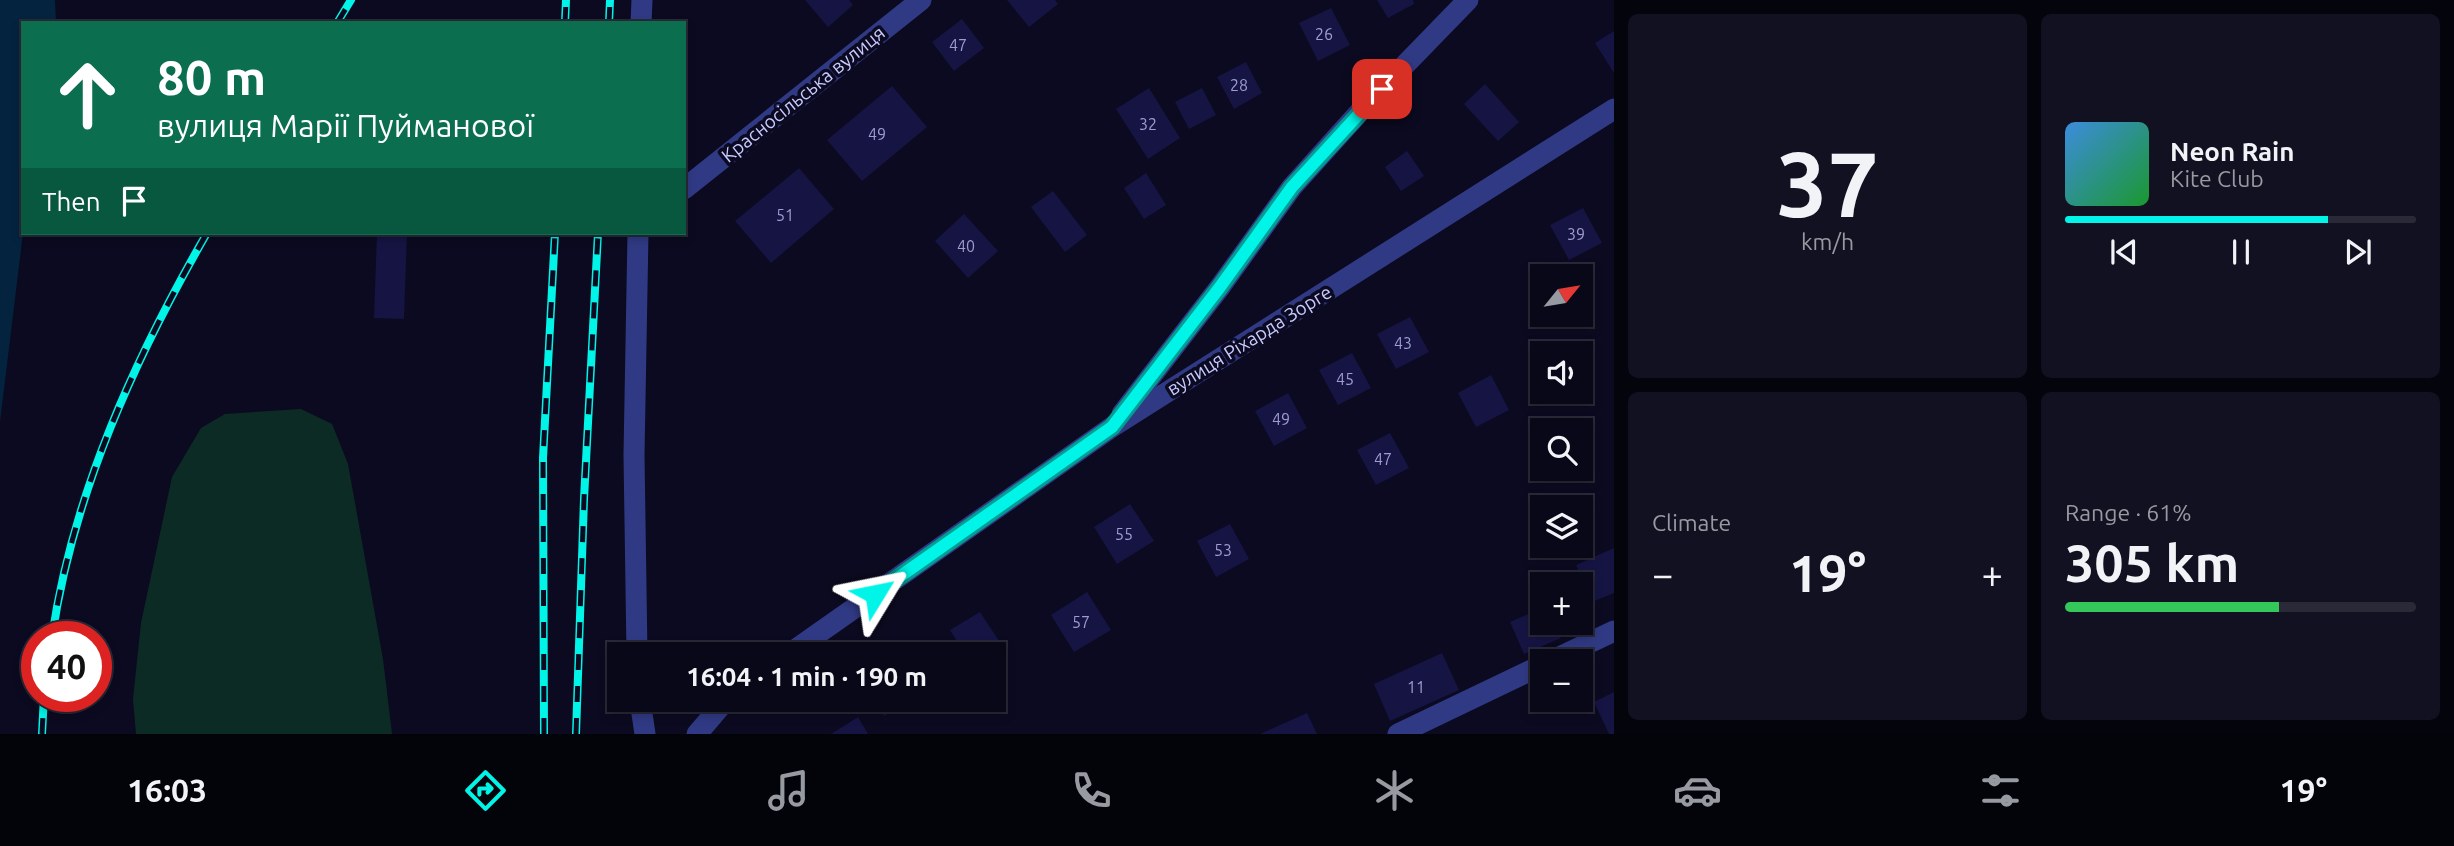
<!DOCTYPE html>
<html lang="en">
<head>
<meta charset="utf-8">
<style>
	body { margin:0; font-family:Ubuntu,sans-serif; background:#111121; color:#f1f3f6; height:100vh; display:flex; flex-direction:column; font-size:26px; white-space:nowrap }
	* { box-sizing:border-box; margin:0 }
	p { font-size:23px; color:#989aa2 }
	.icon { flex:none; width:38px; height:38px; fill:none; stroke:currentColor; stroke-width:2; stroke-linecap:round; stroke-linejoin:round }
	.map { position:relative; flex:1; overflow:hidden }
	.panel { display:flex; flex-direction:column; gap:14px; padding:14px; background:#04040d; width:840px }
	.panel>* { flex:none }
	.hud { position:absolute; left:21px; top:21px; width:665px; height:214px; border-radius:0px; box-shadow:0 4px 10px #0003,0 0 0 2px #292937; background:#0b6e4f; color:#fff; overflow:hidden }
	.needle { width:46px; rotate:60deg }
	.buttons { position:absolute; left:1530px; top:264px; display:grid; gap:14px }
	.buttons a { display:grid; place-items:center; width:63px; height:63px; border-radius:0px; background:#080818; box-shadow:0 4px 10px #0003,0 0 0 2px #292937; font-size:35px }
	.speed { position:absolute; left:21px; top:621px; display:flex; gap:14px; font-size:35px; font-weight:700; text-align:center }
	.speed>* { display:grid; place-content:center; width:91px; height:91px; border-radius:50%; background:#080818; box-shadow:0 4px 10px #0003,0 0 0 2px #292937; line-height:1 }
	.speed .limit { border:10px solid #d22; background:#fff; color:#111 }
	.pin { position:absolute; display:grid; place-items:center; width:60px; height:60px; color:#fff; margin:-30px; border-radius:14px; box-shadow:0 4px 10px #0006 }
	.me { position:absolute; width:77px; margin:-38px; rotate:55deg; stroke-linejoin:round; filter:drop-shadow(0 0 5px #0008) }
	.turn { display:flex; align-items:center; gap:24px; height:147px; padding:0 21px; font-size:32px }
	.turn .icon { width:91px; height:91px; stroke-width:2.5 }
	.turn b { display:block; font-size:49px; line-height:60px }
	.then { display:flex; align-items:center; height:66px; padding:0 21px; background:#0003; gap:14px; font-size:26px }
	.big { font-size:52px; font-weight:600; line-height:1.1 }
	.panel .widget { flex:1; display:flex; flex-direction:column; justify-content:center; gap:10px; min-width:0; padding:0 24px; border-radius:10px; background:#111121 }
	.panel .dial { align-items:center; gap:0 }
	.dial b { font-size:91px; line-height:1 }
	.song { display:flex; align-items:center; gap:21px }
	.cover { width:84px; height:84px; border-radius:10px; background:linear-gradient(135deg,hsl(210 70% 55%),hsl(130 70% 35%)) }
	.played { height:7px; border-radius:4px; background:linear-gradient(90deg,#00f4e7 75%,#292937 75%) }
	.keys { display:flex; justify-content:space-around; direction:ltr }
	.heat { display:flex; justify-content:space-between; align-items:center; font-size:38px; direction:ltr }
	.charge { height:10px; border-radius:5px; background:linear-gradient(90deg,#34c759 61%,#292937 0) }
	.panel .tiles { flex:1; display:grid; gap:14px; grid-template-columns:repeat(2,1fr) }
	.trip { position:absolute; left:607px; top:642px; width:399px; height:70px; border-radius:0px; background:#080818; box-shadow:0 4px 10px #0003,0 0 0 2px #292937; font-weight:600; line-height:70px; text-align:center }
	.dock { display:flex; height:112px; justify-content:space-around; align-items:center; background:#03030a; color:#989aa2 }
	.dock .icon { width:49px; height:49px }
	.dock .on { color:#00f4e7 }
	.dock b { font-size:32px; color:#f1f3f6 }
	main { display:flex; flex:1; min-height:0 }
	.map>svg:first-child { display:block }
	.green { fill:#0d2b25 }
	.water { fill:#04233f }
	.building { fill:#161443 }
	.lines { fill:none; stroke-linecap:round; stroke-linejoin:round }
	.minor { stroke:#303a84; stroke-width:21 }
	.rail-casing { stroke:#00f4e7; stroke-width:8 }
	.rail { stroke:#0b0a20; stroke-width:5; stroke-dasharray:16; stroke-linecap:butt }
	.route-casing { stroke:#009f96; stroke-width:18 }
	.route { stroke:#00f4e7; stroke-width:12 }
	.labels { text-anchor:middle; dominant-baseline:central; stroke-width:7; stroke-linejoin:round; paint-order:stroke }
	.number-label { font-size:16px; fill:#9c9dd0 }
	.street-label { font-size:19px; fill:#c9cbff; stroke:#0b0a20 }
</style>
</head>
<body>
<main>
<div class="map">
<svg width="1614" height="734" viewBox="0 0 1614 734">
	<rect width="100%" height="100%" fill="#0b0a20"/>
	<path class="green" d="M 301,409 L 332,424 L 348,464 L 383,659 L 392,734 L 136,734 L 133,699 L 141,623 L 172,477 L 201,428 L 225,414 Z"/>
	<path class="water" d="M 0,0 L 55,0 L 56,23 L 23,23 L 23,233 L 0,422 Z"/>
	<g class="building">
		<path d="M 805,0 L 849,0 L 853,5 L 828,27 Z"/>
		<path d="M 1007,0 L 1055,0 L 1058,4 L 1029,27 Z"/>
		<path d="M 1377,0 L 1413,0 L 1414,4 L 1388,18 Z"/>
		<path d="M 1331,8 L 1350,45 L 1318,61 L 1299,23 Z"/>
		<path d="M 962,19 L 984,48 L 954,71 L 932,42 Z"/>
		<path d="M 1614,31 L 1614,73 L 1595,43 Z"/>
		<path d="M 1246,62 L 1262,93 L 1234,109 L 1217,77 Z"/>
		<path d="M 1485,84 L 1519,122 L 1498,141 L 1464,104 Z"/>
		<path d="M 892,86 L 927,127 L 862,181 L 827,140 Z"/>
		<path d="M 1149,88 L 1180,138 L 1148,159 L 1116,109 Z"/>
		<path d="M 1202,88 L 1216,115 L 1189,129 L 1175,102 Z"/>
		<path d="M 1407,151 L 1424,176 L 1401,191 L 1385,167 Z"/>
		<path d="M 799,168 L 834,209 L 771,263 L 735,221 Z"/>
		<path d="M 1146,173 L 1166,205 L 1144,219 L 1124,188 Z"/>
		<path d="M 1053,191 L 1087,235 L 1065,252 L 1031,207 Z"/>
		<path d="M 1583,208 L 1602,243 L 1569,260 L 1550,225 Z"/>
		<path d="M 964,214 L 998,251 L 968,278 L 935,241 Z"/>
		<path d="M 377,233 L 407,233 L 404,319 L 374,318 Z"/>
		<path d="M 1410,317 L 1429,352 L 1396,369 L 1377,334 Z"/>
		<path d="M 1352,353 L 1371,388 L 1338,405 L 1319,370 Z"/>
		<path d="M 1491,375 L 1509,410 L 1476,427 L 1458,393 Z"/>
		<path d="M 1288,393 L 1307,428 L 1274,446 L 1255,411 Z"/>
		<path d="M 1390,433 L 1409,468 L 1376,485 L 1357,450 Z"/>
		<path d="M 1130,504 L 1154,541 L 1117,564 L 1094,527 Z"/>
		<path d="M 1230,524 L 1249,559 L 1216,577 L 1197,541 Z"/>
		<path d="M 1614,548 L 1614,593 L 1592,602 L 1576,565 Z"/>
		<path d="M 1087,592 L 1111,630 L 1074,652 L 1051,615 Z"/>
		<path d="M 1542,608 L 1542,623 L 1554,623 L 1561,638 L 1524,654 L 1510,622 Z"/>
		<path d="M 980,612 L 999,641 L 977,654 L 965,654 L 950,630 Z"/>
		<path d="M 1442,653 L 1459,690 L 1390,721 L 1374,684 Z"/>
		<path d="M 1614,692 L 1614,734 L 1609,734 L 1594,702 Z"/>
		<path d="M 874,700 L 911,700 L 884,716 Z"/>
		<path d="M 1307,713 L 1317,734 L 1260,734 Z"/>
		<path d="M 858,717 L 868,734 L 831,734 Z"/>
	</g>
	<g class="lines">
		<g class="minor">
			<path d="M 641,23 L 642,0"/>
			<path d="M 684,189 L 921,0"/>
			<path d="M 1122,414 L 1220,287 L 1292,187 L 1365,106 L 1468,0"/>
			<path d="M 637,654 L 634,455 L 638,233"/>
			<path d="M 789,654 L 1112,427 L 1614,109"/>
			<path d="M 1549,662 L 1614,631"/>
			<path d="M 640,700 L 645,734"/>
			<path d="M 697,734 L 726,700"/>
			<path d="M 1398,734 L 1542,665"/>
		</g>
		<defs>
			<g id="rail">
				<path d="M 337,23 L 351,0"/>
				<path d="M 565,23 L 566,0"/>
				<path d="M 609,23 L 610,0"/>
				<path d="M 52,637 C 73,493 135,358 207,233"/>
				<path d="M 42,734 L 44,696"/>
				<path d="M 544,734 L 543,458 L 555,233"/>
				<path d="M 576,734 L 584,499 L 598,233"/>
			</g>
		</defs>
		<use href="#rail" class="rail-casing"/>
		<use href="#rail" class="rail"/>
	</g>
	<g class="lines">
		<defs>
			<path id="route" d="M 875,594 L 1112,427 L 1220,287 L 1292,187 L 1382,89"/>
		</defs>
		<use href="#route" class="route-casing"/>
		<use href="#route" class="route"/>
	</g>
	<g class="labels">
		<g class="number-label">
			<text x="1324" y="34">26</text>
			<text x="958" y="45">47</text>
			<text x="1239" y="85">28</text>
			<text x="1148" y="124">32</text>
			<text x="877" y="134">49</text>
			<text x="785" y="215">51</text>
			<text x="1576" y="234">39</text>
			<text x="966" y="246">40</text>
			<text x="1403" y="343">43</text>
			<text x="1345" y="379">45</text>
			<text x="1281" y="419">49</text>
			<text x="1383" y="459">47</text>
			<text x="1124" y="534">55</text>
			<text x="1223" y="550">53</text>
			<text x="1081" y="622">57</text>
			<text x="1416" y="687">11</text>
		</g>
		<g class="street-label">
			<text transform="translate(803 94) rotate(-39)">Красносільська вулиця</text>
			<text transform="translate(1249 340) rotate(-32)">вулиця Ріхарда Зорге</text>
		</g>
	</g>
</svg>
<div class="buttons">
<a><svg class="needle" viewBox="-14 -14 28 28"><path d="M0-13l5 13h-10z" fill="#e53935"/><path d="M0 13l5-13h-10z" fill="#989aa2"/></svg></a>
<a><svg class="icon" aria-label="sound" viewBox="0 0 24 24"><path d="M4 9h4l5-4v14l-5-4H4zM17 9q2 3 0 6"/></svg></a>
<a><svg class="icon" aria-label="search" viewBox="0 0 24 24"><circle cx="10" cy="10" r="6"/><path d="M15 15l6 6"/></svg></a>
<a><svg class="icon" aria-label="layers" viewBox="0 0 24 24"><path d="M12 4l9 5-9 5-9-5zM3 14l9 5 9-5"/></svg></a>
<a>+</a>
<a>−</a>
</div>
<div class="speed"><div class="limit">40</div></div>
<div class="pin" style="left:1382px;top:89px;background:#d93025"><svg class="icon" aria-label="arrive" viewBox="0 0 24 24"><path d="M6 21V4h12l-3 4 3 4H6"/></svg></div>
<svg class="me" style="left:875px;top:594px" viewBox="-20 -20 40 40"><path d="M0-17L14 15 0 8-14 15z" fill="#00f4e7" stroke="#fff" stroke-width="4"/></svg>
<div class="trip">16:04 · 1 min · 190 m</div>
<div class="hud">
<div class="turn"><svg class="icon" aria-label="ahead" viewBox="0 0 24 24"><path d="M12 20V5M6 11l6-6 6 6"/></svg><div><b>80 m</b>вулиця Марії Пуйманової</div></div>
<div class="then">Then<svg class="icon" aria-label="arrive" viewBox="0 0 24 24"><path d="M6 21V4h12l-3 4 3 4H6"/></svg></div>
</div>
</div>
<section class="panel">
<div class="tiles">
<div class="widget dial"><b>37</b><p>km/h</p></div>
<div class="widget">
<div class="song"><i class="cover"></i><div><b>Neon Rain</b><p>Kite Club</p></div></div>
<div class="played"></div>
<div class="keys"><svg class="icon" aria-label="previous" viewBox="0 0 24 24"><path d="M18 5L8 12l10 7zM5 5v14"/></svg><svg class="icon" aria-label="pause" viewBox="0 0 24 24"><path d="M8 5v14M16 5v14"/></svg><svg class="icon" aria-label="next" viewBox="0 0 24 24"><path d="M6 5l10 7-10 7zM19 5v14"/></svg></div>
</div>
<div class="widget"><p>Climate</p>
<div class="heat"><a>−</a><b class="big">19°</b><a>+</a></div>
</div>
<div class="widget"><p>Range · 61%</p><b class="big">305 km</b><div class="charge"></div></div>
</div>
</section>
</main>
<nav class="dock">
<b>16:03</b>
<svg class="icon on" aria-label="directions" viewBox="0 0 24 24"><path d="M12 3l9 9-9 9-9-9zM9 14v-3h6M13 9l2 2-2 2"/></svg>
<svg class="icon" aria-label="music" viewBox="0 0 24 24"><path d="M9 18V5l10-2v13"/><circle cx="6" cy="18" r="3"/><circle cx="16" cy="16" r="3"/></svg>
<svg class="icon" aria-label="phone" viewBox="0 0 24 24"><path d="M5 4h4l2 5-3 2q2 4 5 5l2-3 5 2v4C11 20 4 13 5 4z"/></svg>
<svg class="icon" aria-label="climate" viewBox="0 0 24 24"><path d="M12 3v18M4 7l16 10M4 17L20 7"/></svg>
<svg class="icon" aria-label="car" viewBox="0 0 24 24"><path d="M5 17H2v-5l4-1 3-4h7l3 4 3 1v5h-3M9 17h6M6 11h13"/><circle cx="7" cy="17" r="2"/><circle cx="17" cy="17" r="2"/></svg>
<svg class="icon" aria-label="filters" viewBox="0 0 24 24"><path d="M4 7h16M4 17h16"/><circle cx="9" cy="7" r="2"/><circle cx="15" cy="17" r="2"/></svg>
<b>19°</b>
</nav>
</body>
</html>
